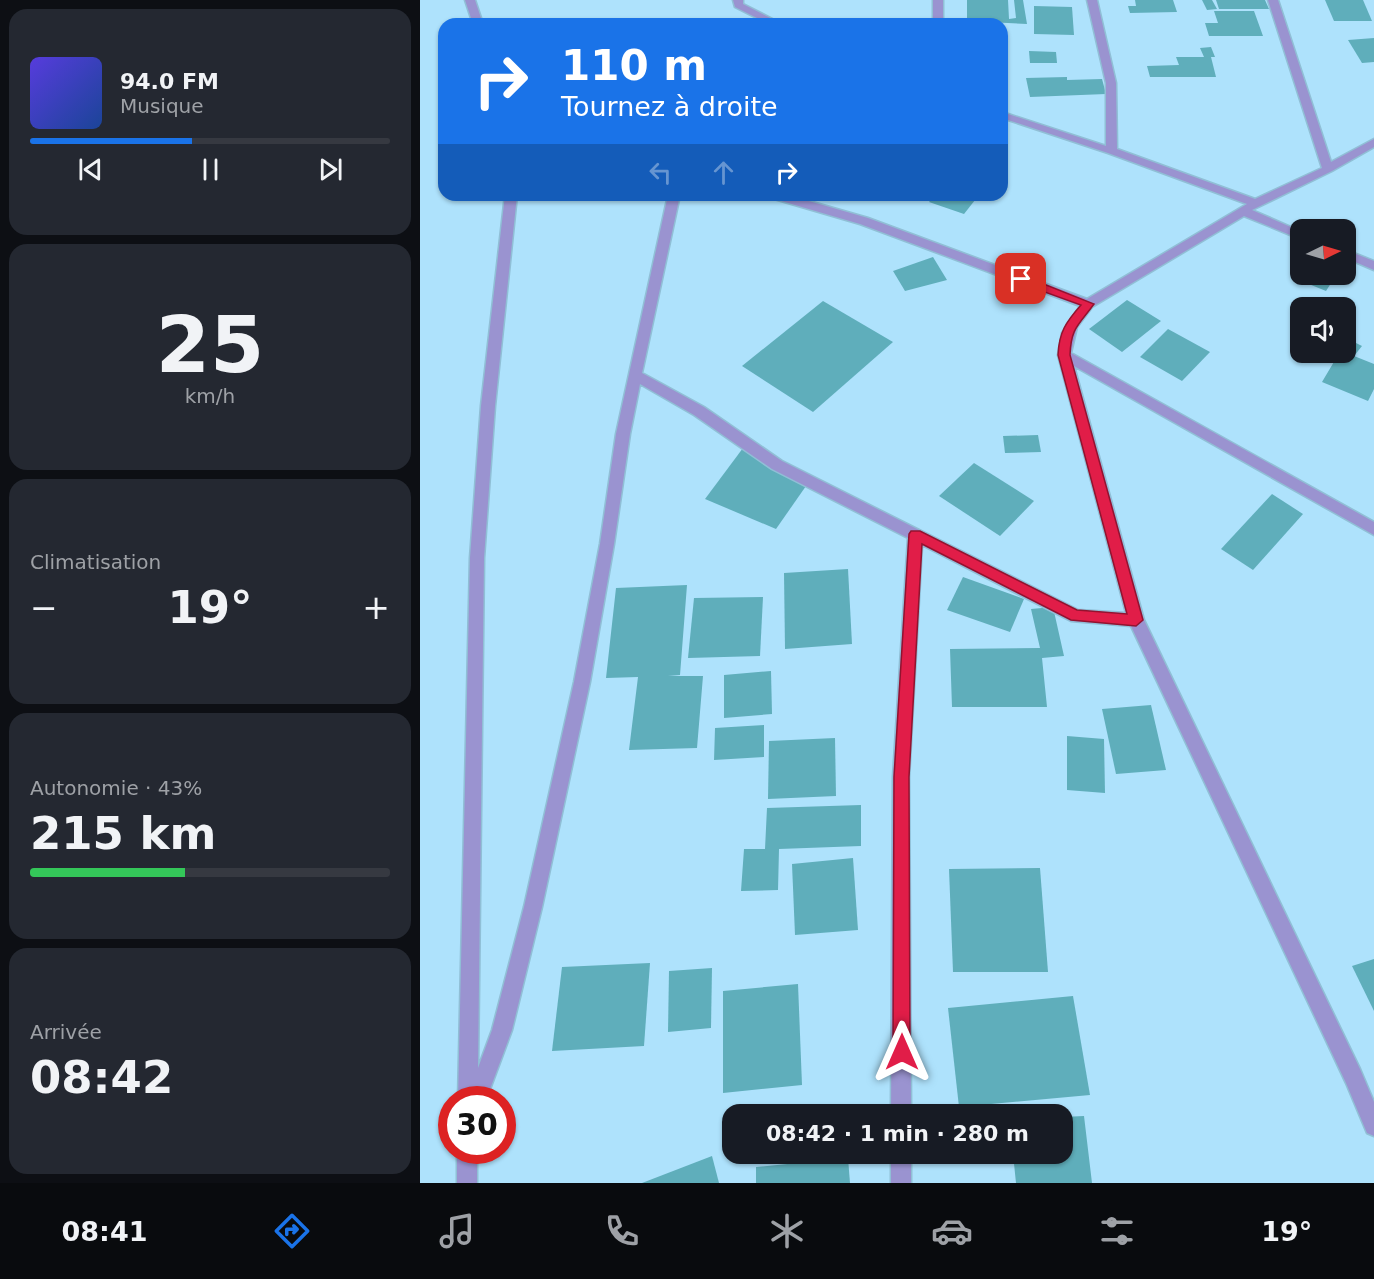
<!DOCTYPE html>
<html lang="fr">
<head>
<meta charset="utf-8">
<style>
	body { margin:0; font-family:"DejaVu Sans",sans-serif; background:#242831; color:#f1f3f6; height:100vh; display:flex; flex-direction:column; font-size:22px; white-space:nowrap }
	* { box-sizing:border-box; margin:0 }
	p { font-size:20px; color:#9ea1a6 }
	.icon { flex:none; width:33px; height:33px; fill:none; stroke:currentColor; stroke-width:2; stroke-linecap:round; stroke-linejoin:round }
	.map { position:relative; flex:1; overflow:hidden }
	.panel { display:flex; flex-direction:column; gap:9px; padding:9px; background:#0d0f14; width:420px }
	.panel>* { flex:none }
	.top-card { position:absolute; left:18px; top:18px; width:570px; height:183px; border-radius:18px; box-shadow:0 2px 4px #0004; background:#1a73e8; color:#fff; overflow:hidden }
	.needle { width:39px; rotate:85deg }
	.fabs { position:absolute; left:870px; top:219px; display:grid; gap:12px }
	.fabs a { display:grid; place-items:center; width:66px; height:66px; border-radius:12px; background:#171b24; box-shadow:0 2px 4px #0004; font-size:30px }
	.speed { position:absolute; left:18px; top:1086px; display:flex; gap:12px; font-size:30px; font-weight:700; text-align:center }
	.speed>* { display:grid; place-content:center; width:78px; height:78px; border-radius:50%; background:#171b24; box-shadow:0 2px 4px #0004; line-height:1 }
	.speed .limit { border:9px solid #d22; background:#fff; color:#111 }
	.pin { position:absolute; display:grid; place-items:center; width:51px; height:51px; color:#fff; margin:-26px; border-radius:12px; box-shadow:0 3px 9px #0006 }
	.me { position:absolute; width:66px; margin:-33px; rotate:0deg; stroke-linejoin:round; filter:drop-shadow(0 0 4px #0008) }
	.turn { display:flex; align-items:center; gap:21px; height:126px; padding:0 24px; font-size:27px }
	.turn .icon { width:78px; height:78px; stroke-width:2.5 }
	.turn b { display:block; font-size:42px; line-height:51px }
	.lanes { display:flex; align-items:center; height:57px; padding:0 24px; background:#0003; justify-content:center; gap:30px; direction:ltr }
	.lanes .off { opacity:.35 }
	.big { font-size:45px; font-weight:600; line-height:1.1 }
	.panel .tile { flex:1; display:flex; flex-direction:column; justify-content:center; gap:9px; min-width:0; padding:0 21px; border-radius:18px; background:#242831 }
	.panel .dial { align-items:center; gap:0 }
	.dial b { font-size:78px; line-height:1 }
	.song { display:flex; align-items:center; gap:18px }
	.cover { width:72px; height:72px; border-radius:9px; background:linear-gradient(135deg,hsl(250 70% 55%),hsl(220 70% 35%)) }
	.played { height:6px; border-radius:3px; background:linear-gradient(90deg,#1a73e8 45%,#363941 45%) }
	.keys { display:flex; justify-content:space-around; direction:ltr }
	.heat { display:flex; justify-content:space-between; align-items:center; font-size:33px; direction:ltr }
	.charge { height:9px; border-radius:4px; background:linear-gradient(90deg,#34c759 43%,#363941 0) }
	.trip { position:absolute; left:302px; top:1104px; width:351px; height:60px; border-radius:18px; background:#171b24; box-shadow:0 2px 4px #0004; font-weight:600; line-height:60px; text-align:center }
	.tab-bar { display:flex; height:96px; justify-content:space-around; align-items:center; background:#090b0e; color:#9ea1a6 }
	.tab-bar .icon { width:42px; height:42px }
	.tab-bar .active { color:#1a73e8 }
	.tab-bar b { font-size:27px; color:#f1f3f6 }
	main { display:flex; flex:1; min-height:0 }
	.map>svg:first-child { display:block }
	.building { fill:#5faebb }
	.lines { fill:none; stroke-linecap:round; stroke-linejoin:round }
	.minor-casing { stroke:#90bfd6; stroke-width:3 }
	.minor { fill:#9a93d0; fill-rule:evenodd }
	.route { fill:#e11d48; stroke:#92132f; stroke-width:1.5 }
</style>
</head>
<body>
<main>
<section class="panel">
<div class="tile">
<div class="song"><i class="cover"></i><div><b>94.0 FM</b><p>Musique</p></div></div>
<div class="played"></div>
<div class="keys"><svg class="icon" aria-label="previous" viewBox="0 0 24 24"><path d="M18 5L8 12l10 7zM5 5v14"/></svg><svg class="icon" aria-label="pause" viewBox="0 0 24 24"><path d="M8 5v14M16 5v14"/></svg><svg class="icon" aria-label="next" viewBox="0 0 24 24"><path d="M6 5l10 7-10 7zM19 5v14"/></svg></div>
</div>
<div class="tile dial"><b>25</b><p>km/h</p></div>
<div class="tile"><p>Climatisation</p>
<div class="heat"><a>−</a><b class="big">19°</b><a>+</a></div>
</div>
<div class="tile"><p>Autonomie · 43%</p><b class="big">215 km</b><div class="charge"></div></div>
<div class="tile"><p>Arrivée</p><b class="big">08:42</b></div>
</section>
<div class="map">
<svg width="954" height="1183" viewBox="0 0 954 1183">
	<rect width="100%" height="100%" fill="#aee2fc"/>
	<g class="building">
		<path d="M 547,0 L 588,0 L 589,19 L 596,18 L 594,0 L 603,0 L 607,24 L 547,21 Z"/>
		<path d="M 715,0 L 753,0 L 757,12 L 710,13 L 708,6 L 716,6 Z"/>
		<path d="M 782,0 L 792,0 L 797,9 L 787,10 Z"/>
		<path d="M 796,0 L 845,0 L 849,9 L 799,9 Z"/>
		<path d="M 905,0 L 943,0 L 952,21 L 914,21 Z"/>
		<path d="M 614,6 L 652,7 L 654,35 L 614,34 Z"/>
		<path d="M 794,11 L 834,11 L 843,36 L 789,36 L 785,23 L 798,23 Z"/>
		<path d="M 954,38 L 954,62 L 942,63 L 928,40 Z"/>
		<path d="M 791,47 L 795,57 L 791,57 L 796,77 L 730,77 L 727,66 L 759,65 L 756,57 L 784,57 L 780,48 Z"/>
		<path d="M 609,51 L 636,52 L 637,63 L 610,63 Z"/>
		<path d="M 647,77 L 647,80 L 682,79 L 686,94 L 610,97 L 606,78 Z"/>
		<path d="M 515,195 L 559,195 L 544,214 L 509,202 Z"/>
		<path d="M 513,257 L 527,280 L 485,291 L 473,271 Z"/>
		<path d="M 880,268 L 880,274 L 917,274 L 906,291 L 874,278 Z"/>
		<path d="M 707,300 L 741,321 L 702,352 L 669,329 Z"/>
		<path d="M 403,301 L 473,342 L 393,412 L 322,366 Z"/>
		<path d="M 748,329 L 790,352 L 762,381 L 720,357 Z"/>
		<path d="M 926,338 L 942,346 L 934,356 L 954,364 L 954,389 L 948,401 L 902,382 L 918,355 L 913,352 L 926,352 Z"/>
		<path d="M 618,435 L 621,452 L 585,453 L 583,436 Z"/>
		<path d="M 323,448 L 393,476 L 356,529 L 285,499 Z"/>
		<path d="M 554,463 L 614,501 L 580,536 L 519,496 Z"/>
		<path d="M 852,494 L 883,514 L 833,570 L 801,549 Z"/>
		<path d="M 428,569 L 432,644 L 365,649 L 364,573 Z"/>
		<path d="M 543,577 L 604,599 L 590,632 L 527,610 Z"/>
		<path d="M 267,585 L 260,675 L 248,676 L 283,676 L 277,748 L 209,750 L 218,677 L 186,678 L 196,588 Z"/>
		<path d="M 343,597 L 340,656 L 268,658 L 274,598 Z"/>
		<path d="M 633,607 L 644,656 L 622,658 L 627,707 L 532,707 L 530,649 L 620,648 L 611,609 Z"/>
		<path d="M 351,671 L 352,714 L 304,718 L 304,675 Z"/>
		<path d="M 731,705 L 746,770 L 696,774 L 682,709 Z"/>
		<path d="M 344,725 L 344,757 L 294,760 L 295,728 Z"/>
		<path d="M 647,736 L 684,739 L 685,793 L 647,790 Z"/>
		<path d="M 415,738 L 416,796 L 348,799 L 349,741 Z"/>
		<path d="M 441,805 L 441,846 L 359,849 L 358,890 L 321,891 L 324,849 L 345,849 L 347,808 Z"/>
		<path d="M 433,858 L 438,930 L 375,935 L 372,864 Z"/>
		<path d="M 620,868 L 628,972 L 533,972 L 529,869 Z"/>
		<path d="M 954,959 L 954,1011 L 932,966 Z"/>
		<path d="M 230,963 L 224,1046 L 132,1051 L 142,967 Z"/>
		<path d="M 292,968 L 291,1028 L 248,1032 L 249,971 Z"/>
		<path d="M 378,984 L 382,1085 L 303,1093 L 303,991 Z"/>
		<path d="M 653,996 L 670,1095 L 539,1107 L 528,1008 Z"/>
		<path d="M 664,1116 L 672,1183 L 596,1183 L 593,1154 L 642,1154 L 642,1117 Z"/>
		<path d="M 292,1156 L 299,1183 L 222,1183 Z"/>
		<path d="M 428,1158 L 430,1183 L 336,1183 L 336,1167 Z"/>
	</g>
	<g class="lines">
		<defs>
			<g id="minor">
				<path d="M 45,0 L 55,0 L 63,24 L 53,24 Z"/>
				<path d="M 313,0 L 323,0 L 323,4 L 362,24 L 349,24 L 315,7 Z"/>
				<rect x="513" y="0" width="10" height="24"/>
				<path d="M 667,0 L 677,0 L 696,83 L 697,149 L 835,199 L 902,168 L 848,0 L 858,0 L 911,162 L 954,139 L 954,147 L 912,171 L 832,210 L 880,231 L 880,239 L 824,216 L 672,307 L 657,327 L 651,353 L 954,522 L 954,535 L 654,366 L 724,620 L 940,1069 L 954,1102 L 954,1136 L 947,1133 L 926,1083 L 711,626 L 651,621 L 502,545 L 489,777 L 491,1114 L 471,1114 L 473,777 L 488,538 L 352,469 L 274,415 L 220,384 L 210,434 L 194,544 L 170,682 L 122,907 L 92,1030 L 66,1100 L 38,1100 L 50,558 L 61,406 L 85,195 L 97,195 L 75,406 L 64,558 L 58,1068 L 72,1030 L 104,907 L 154,682 L 180,544 L 196,434 L 248,195 L 260,195 L 222,373 L 284,407 L 362,461 L 658,610 L 706,613 L 638,355 L 642,333 L 660,306 L 440,224 L 351,198 L 349,195 L 368,195 L 448,218 L 667,299 L 827,204 L 688,153 L 582,118 L 582,112 L 686,146 L 686,83 Z"/>
				<path d="M 926,250 L 954,261 L 954,270 L 926,258 Z"/>
				<rect x="37" y="1150" width="20" height="33"/>
				<rect x="471" y="1154" width="20" height="29"/>
			</g>
		</defs>
		<use href="#minor" class="minor-casing"/>
		<use href="#minor" class="minor"/>
	</g>
	<path class="route" d="M 601,275 L 674,304 C 659,325 651,327 650,355 L 723,620 L 716,626 L 651,620 L 502,544 L 489,777 L 490,1052 L 488,1058 L 482,1061 L 475,1058 L 473,1052 L 474,777 L 489,534 L 491,531 L 500,531 L 657,610 L 707,614 L 638,355 C 639,332 646,322 661,305 L 597,282 L 595,279 Z"/>
</svg>
<div class="fabs">
<a><svg class="needle" viewBox="-14 -14 28 28"><path d="M0-13l5 13h-10z" fill="#e53935"/><path d="M0 13l5-13h-10z" fill="#9ea1a6"/></svg></a>
<a><svg class="icon" aria-label="sound" viewBox="0 0 24 24"><path d="M4 9h4l5-4v14l-5-4H4zM17 9q2 3 0 6"/></svg></a>
</div>
<div class="speed"><div class="limit">30</div></div>
<div class="pin" style="left:601px;top:279px;background:#d93025"><svg class="icon" aria-label="arrive" viewBox="0 0 24 24"><path d="M6 21V4h12l-3 4 3 4H6"/></svg></div>
<svg class="me" style="left:482px;top:1052px" viewBox="-20 -20 40 40"><path d="M0-17L14 15 0 8-14 15z" fill="#e11d48" stroke="#fff" stroke-width="4"/></svg>
<div class="trip">08:42 · 1 min · 280 m</div>
<div class="top-card">
<div class="turn"><svg class="icon" aria-label="right" viewBox="0 0 24 24"><path d="M7 20v-9h11M14 6l5 5-5 5"/></svg><div><b>110 m</b>Tournez à droite</div></div>
<div class="lanes"><svg class="icon off" aria-label="left" viewBox="0 0 24 24"><path d="M17 20v-9H6M10 6l-5 5 5 5"/></svg><svg class="icon off" aria-label="ahead" viewBox="0 0 24 24"><path d="M12 20V5M6 11l6-6 6 6"/></svg><svg class="icon" aria-label="right" viewBox="0 0 24 24"><path d="M7 20v-9h11M14 6l5 5-5 5"/></svg></div>
</div>
</div>
</main>
<nav class="tab-bar">
<b>08:41</b>
<svg class="icon active" aria-label="directions" viewBox="0 0 24 24"><path d="M12 3l9 9-9 9-9-9zM9 14v-3h6M13 9l2 2-2 2"/></svg>
<svg class="icon" aria-label="music" viewBox="0 0 24 24"><path d="M9 18V5l10-2v13"/><circle cx="6" cy="18" r="3"/><circle cx="16" cy="16" r="3"/></svg>
<svg class="icon" aria-label="phone" viewBox="0 0 24 24"><path d="M5 4h4l2 5-3 2q2 4 5 5l2-3 5 2v4C11 20 4 13 5 4z"/></svg>
<svg class="icon" aria-label="climate" viewBox="0 0 24 24"><path d="M12 3v18M4 7l16 10M4 17L20 7"/></svg>
<svg class="icon" aria-label="car" viewBox="0 0 24 24"><path d="M5 17H2v-5l4-1 3-4h7l3 4 3 1v5h-3M9 17h6M6 11h13"/><circle cx="7" cy="17" r="2"/><circle cx="17" cy="17" r="2"/></svg>
<svg class="icon" aria-label="filters" viewBox="0 0 24 24"><path d="M4 7h16M4 17h16"/><circle cx="9" cy="7" r="2"/><circle cx="15" cy="17" r="2"/></svg>
<b>19°</b>
</nav>
</body>
</html>
